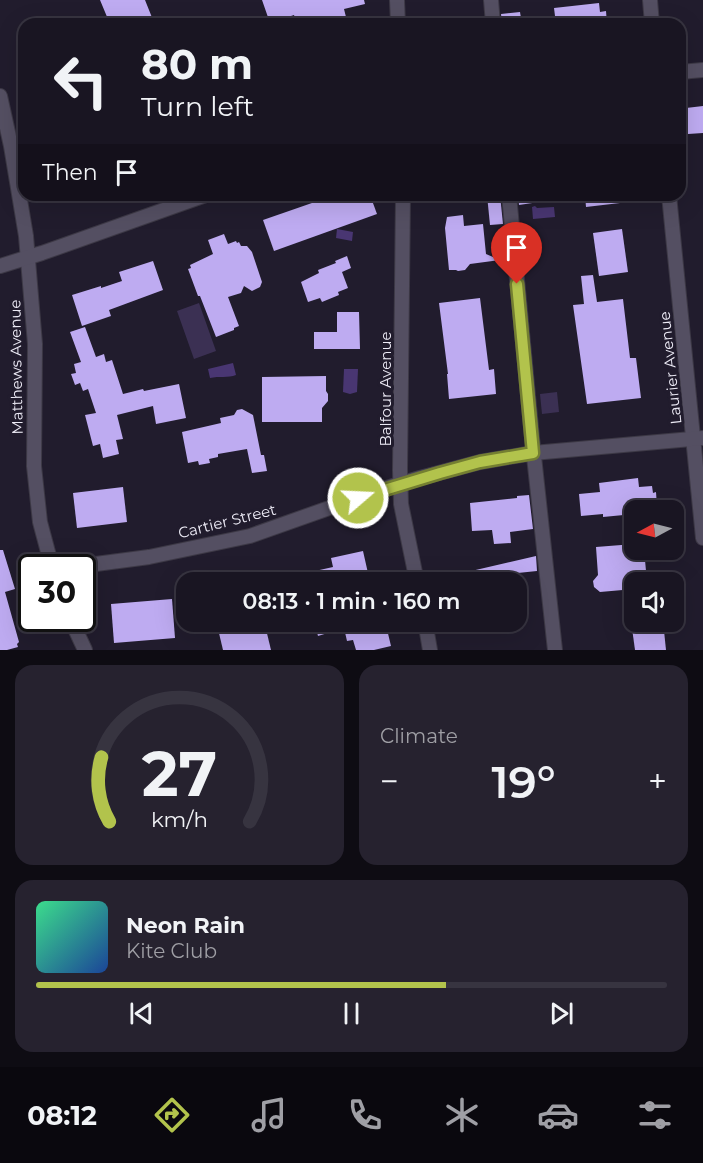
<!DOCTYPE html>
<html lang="en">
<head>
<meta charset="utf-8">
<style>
	body { margin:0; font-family:Montserrat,sans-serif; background:#26222f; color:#f1f3f6; height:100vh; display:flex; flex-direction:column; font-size:22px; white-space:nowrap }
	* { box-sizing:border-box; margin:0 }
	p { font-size:20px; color:#9f9fa5 }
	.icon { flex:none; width:33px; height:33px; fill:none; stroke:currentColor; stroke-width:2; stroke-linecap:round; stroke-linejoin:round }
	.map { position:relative; height:650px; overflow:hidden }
	.sheet { display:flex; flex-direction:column; gap:15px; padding:15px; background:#0e0c13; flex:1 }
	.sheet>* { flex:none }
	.top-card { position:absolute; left:18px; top:18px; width:668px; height:183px; border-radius:18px; box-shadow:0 6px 24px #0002,0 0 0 2px #373440; background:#191522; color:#f1f3f6; overflow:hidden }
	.needle { width:39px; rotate:263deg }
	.fabs { position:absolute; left:624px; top:500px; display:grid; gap:12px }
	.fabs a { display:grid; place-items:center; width:60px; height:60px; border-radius:12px; background:#191522; box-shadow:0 6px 24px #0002,0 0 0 2px #373440; font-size:30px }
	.speed { position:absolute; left:18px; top:554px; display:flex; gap:12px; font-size:30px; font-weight:700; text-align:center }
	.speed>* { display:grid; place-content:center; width:78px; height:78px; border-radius:50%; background:#191522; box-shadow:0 6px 24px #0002,0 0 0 2px #373440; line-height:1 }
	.speed .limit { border:3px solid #111; border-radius:9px; background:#fff; color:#111 }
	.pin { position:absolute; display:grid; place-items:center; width:51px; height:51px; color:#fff; margin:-62px -26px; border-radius:50% 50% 50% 0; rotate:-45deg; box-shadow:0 0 6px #0007 }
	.pin .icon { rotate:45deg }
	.me { position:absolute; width:66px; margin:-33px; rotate:71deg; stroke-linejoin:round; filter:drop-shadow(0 0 4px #0008) }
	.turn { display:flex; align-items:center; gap:21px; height:126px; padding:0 24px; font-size:27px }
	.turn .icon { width:78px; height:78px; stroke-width:2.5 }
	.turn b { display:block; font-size:42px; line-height:51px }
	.then { display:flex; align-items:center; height:57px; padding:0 24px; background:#0003; gap:12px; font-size:22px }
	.big { font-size:45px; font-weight:600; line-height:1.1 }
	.sheet .card { flex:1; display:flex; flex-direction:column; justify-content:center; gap:9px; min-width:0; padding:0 21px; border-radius:18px; background:#26222f }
	.sheet .dial { align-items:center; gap:0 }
	.dial svg { height:156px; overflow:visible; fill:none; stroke:#373440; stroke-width:7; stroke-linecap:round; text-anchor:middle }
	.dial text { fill:#f1f3f6; stroke:none }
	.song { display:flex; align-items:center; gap:18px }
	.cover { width:72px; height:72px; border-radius:9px; background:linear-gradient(135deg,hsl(150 70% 55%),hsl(220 70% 35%)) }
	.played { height:6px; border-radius:3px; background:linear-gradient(90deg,#b2c34c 65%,#373440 65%) }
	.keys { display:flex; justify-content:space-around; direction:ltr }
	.heat { display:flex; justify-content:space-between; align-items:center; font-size:33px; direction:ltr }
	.sheet .tiles { flex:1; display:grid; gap:15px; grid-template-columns:1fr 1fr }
	.card:last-child { grid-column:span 2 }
	.trip { position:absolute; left:176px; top:572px; width:351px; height:60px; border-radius:18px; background:#191522; box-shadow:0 6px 24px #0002,0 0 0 2px #373440; font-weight:600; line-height:60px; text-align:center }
	.tabs { display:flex; height:96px; justify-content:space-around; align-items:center; background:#0a080e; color:#9f9fa5 }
	.tabs .icon { width:42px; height:42px }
	.tabs .current { color:#b2c34c }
	.tabs b { font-size:27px; color:#f1f3f6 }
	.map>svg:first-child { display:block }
	.green { fill:#3b3053 }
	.water { fill:#493672 }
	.building { fill:#beabf1 }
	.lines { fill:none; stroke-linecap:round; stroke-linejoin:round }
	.minor-casing { stroke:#3d3946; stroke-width:16 }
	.minor { stroke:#544f62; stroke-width:14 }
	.route-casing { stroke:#747f31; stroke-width:15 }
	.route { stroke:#b2c34c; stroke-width:10 }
	.labels { text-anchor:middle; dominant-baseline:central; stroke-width:6; stroke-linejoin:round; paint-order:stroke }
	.street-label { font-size:15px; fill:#edebf6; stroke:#211c2d }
</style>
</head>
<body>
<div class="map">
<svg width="703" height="650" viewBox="0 0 703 650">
	<rect width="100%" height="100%" fill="#211c2d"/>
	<g class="green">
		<path d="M 199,303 L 216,351 L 194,359 L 177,311 Z"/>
		<path d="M 557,392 L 559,412 L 542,414 L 540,394 Z"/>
	</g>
	<g class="water">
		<path d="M 535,206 L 537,208 L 554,207 L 555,217 L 533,219 L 532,207 Z"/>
		<path d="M 337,229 L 353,232 L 352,241 L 336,238 Z"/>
		<path d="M 233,363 L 236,375 C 228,378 219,376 210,378 L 208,369 Z"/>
		<path d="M 344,369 L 358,369 L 357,392 L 350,394 L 343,392 Z"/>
	</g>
	<g class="building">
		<path d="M 100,0 L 145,0 L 153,20 L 151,21 L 152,24 L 110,24 Z"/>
		<path d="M 262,0 L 364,0 L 365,4 L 344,9 L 347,21 L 336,24 L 297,24 L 294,15 L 270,23 Z"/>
		<path d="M 599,3 L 600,12 L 606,11 L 607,24 L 556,24 L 554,8 Z"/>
		<path d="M 520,12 L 522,24 L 502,24 L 501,14 Z"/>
		<path d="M 703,106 L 703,133 L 688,134 L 686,108 Z"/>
		<path d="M 335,195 L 370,195 L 377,214 L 274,251 L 263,220 Z"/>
		<path d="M 487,195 L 500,195 L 503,224 L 490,225 Z"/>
		<path d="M 518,195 L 538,195 L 539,202 L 519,205 Z"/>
		<path d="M 585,195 L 620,195 L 620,203 L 586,207 Z"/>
		<path d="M 463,215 L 464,226 L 483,224 L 486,254 L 500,260 L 470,264 L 465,270 L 458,271 L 456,270 L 449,270 L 445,228 L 447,217 Z"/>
		<path d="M 622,229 L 628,272 L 599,276 L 593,233 Z"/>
		<path d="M 224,234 L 228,244 L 236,241 L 237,243 L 239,242 L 241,246 L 247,246 L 252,252 L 262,282 L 260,287 L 252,291 L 244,286 L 241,293 L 228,297 L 239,326 L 234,328 L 234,330 L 216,337 L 200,296 L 198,296 L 188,269 L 191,268 L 190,265 L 213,254 L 208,240 Z"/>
		<path d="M 347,256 L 351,268 L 342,272 L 348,288 L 338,292 L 339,295 L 322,302 L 320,298 L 308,302 L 301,282 L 319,273 L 318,270 L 336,263 L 335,261 Z"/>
		<path d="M 153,261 L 163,290 L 109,310 L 111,316 L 82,326 L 72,295 L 101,286 L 101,288 L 122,281 L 119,272 Z"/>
		<path d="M 593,275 L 597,302 L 623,299 L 630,358 L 636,358 L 641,398 L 587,404 L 573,305 L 584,304 L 581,276 Z"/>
		<path d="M 480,298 L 489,370 L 494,369 L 496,394 L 449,399 L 447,374 L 448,374 L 439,303 Z"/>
		<path d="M 337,312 L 359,312 L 360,349 L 314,349 L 314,332 L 337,332 Z"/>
		<path d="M 85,327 L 96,357 L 104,354 L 106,362 L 112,360 L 123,394 L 143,389 L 144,391 L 179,384 L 186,418 L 156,424 L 153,406 L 117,415 L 123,439 L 116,440 L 119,454 L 103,458 L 100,444 L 93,446 L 85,415 L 96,413 L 88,389 L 83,391 L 80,383 L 75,385 L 71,374 L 76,373 L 74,364 L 81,362 L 70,332 Z"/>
		<path d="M 326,376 L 326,391 L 328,394 L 328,401 L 322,408 L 322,422 L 262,422 L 262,377 Z"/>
		<path d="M 242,409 L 253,415 L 261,455 L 264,455 L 267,471 L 252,473 L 247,449 L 218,454 L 218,457 L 209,459 L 210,463 L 199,465 L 198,461 L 188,463 L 182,432 L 221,423 L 220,418 L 234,415 L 237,410 Z"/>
		<path d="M 638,478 L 639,487 L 652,486 L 653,493 L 656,492 L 657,507 L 643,508 L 643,510 L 634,510 L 634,514 L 603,517 L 603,514 L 581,516 L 579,494 L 600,492 L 599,483 Z"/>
		<path d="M 123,487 L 127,522 L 77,528 L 73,493 Z"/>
		<path d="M 529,495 L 533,529 L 510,532 L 511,543 L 494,544 L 492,530 L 472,531 L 470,503 L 517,498 L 517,496 Z"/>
		<path d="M 634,544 L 634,549 L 644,549 L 647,582 L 634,582 L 634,589 L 600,592 L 594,587 L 593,581 L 598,575 L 596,547 Z"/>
		<path d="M 0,550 L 3,550 L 15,589 L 5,592 L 19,642 L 17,644 L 18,647 L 7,650 L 0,650 Z"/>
		<path d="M 363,551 L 370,582 L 289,582 L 288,577 L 333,567 L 331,558 Z"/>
		<path d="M 536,556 L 537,571 L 508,574 L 510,582 L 469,582 L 467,572 Z"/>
		<path d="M 172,599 L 175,638 L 114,643 L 111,604 Z"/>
		<path d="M 255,621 L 264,621 L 271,650 L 223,650 L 218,629 Z"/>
		<path d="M 314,621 L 385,621 L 391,646 L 374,650 L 356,650 L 353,640 L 347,641 L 344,628 L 318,636 Z"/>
		<path d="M 631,621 L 663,621 L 666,650 L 635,650 Z"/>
	</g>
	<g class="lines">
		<defs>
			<g id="minor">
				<path d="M 397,0 L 398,24"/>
				<path d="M 491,0 L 493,24"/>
				<path d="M 650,0 L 652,24"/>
				<path d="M 680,72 L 703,70"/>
				<path d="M 0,96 L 11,146 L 26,236 L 35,344 L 34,466 L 40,522 L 52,567"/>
				<path d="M 403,195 L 400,470 L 401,504 L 417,582"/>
				<path d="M 509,195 L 532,438 L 555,650"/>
				<path d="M 669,195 L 703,538"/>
				<path d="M 0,266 L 42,253 L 206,195"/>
				<path d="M 73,567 L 149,557 L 250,536 L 380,490 L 420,478 L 480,462 L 533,453 L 703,438"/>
				<path d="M 70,618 L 85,650"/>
				<path d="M 425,621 L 430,650"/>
			</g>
		</defs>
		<use href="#minor" class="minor-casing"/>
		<use href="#minor" class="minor"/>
	</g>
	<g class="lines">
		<defs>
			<path id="route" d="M 358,498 L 440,473 L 480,462 L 533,453 L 517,284"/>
		</defs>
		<use href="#route" class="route-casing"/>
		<use href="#route" class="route"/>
	</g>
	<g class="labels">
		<g class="street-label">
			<text transform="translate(16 367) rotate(-91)">Matthews Avenue</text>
			<text transform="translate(670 368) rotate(-96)">Laurier Avenue</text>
			<text transform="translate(385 389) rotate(-90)">Balfour Avenue</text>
			<text transform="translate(227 521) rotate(-14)">Cartier Street</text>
		</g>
	</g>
</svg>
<div class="fabs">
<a><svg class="needle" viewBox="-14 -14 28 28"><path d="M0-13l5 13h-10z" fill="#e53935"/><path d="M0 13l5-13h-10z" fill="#9f9fa5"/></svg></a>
<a><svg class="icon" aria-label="sound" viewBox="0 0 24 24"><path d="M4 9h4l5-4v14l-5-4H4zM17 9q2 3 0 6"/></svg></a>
</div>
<div class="speed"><div class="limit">30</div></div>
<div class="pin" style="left:517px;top:284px;background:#d93025"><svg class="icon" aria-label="arrive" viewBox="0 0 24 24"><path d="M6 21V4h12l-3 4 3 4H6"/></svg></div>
<svg class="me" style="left:358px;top:498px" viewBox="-20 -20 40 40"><circle r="17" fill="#b2c34c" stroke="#fff" stroke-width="3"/><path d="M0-11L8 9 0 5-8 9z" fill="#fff"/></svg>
<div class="trip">08:13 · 1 min · 160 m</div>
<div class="top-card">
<div class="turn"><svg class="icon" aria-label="left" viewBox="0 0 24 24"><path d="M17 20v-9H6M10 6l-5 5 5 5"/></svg><div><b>80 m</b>Turn left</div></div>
<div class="then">Then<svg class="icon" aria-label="arrive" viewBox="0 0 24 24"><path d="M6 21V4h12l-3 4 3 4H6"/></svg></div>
</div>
</div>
<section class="sheet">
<div class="tiles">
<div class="card dial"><svg viewBox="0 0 100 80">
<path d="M14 69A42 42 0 1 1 86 69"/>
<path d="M14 69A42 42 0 0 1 10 36" stroke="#b2c34c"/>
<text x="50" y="56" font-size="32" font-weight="700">27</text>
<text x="50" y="72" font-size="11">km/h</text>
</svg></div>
<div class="card"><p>Climate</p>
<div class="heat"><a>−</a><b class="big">19°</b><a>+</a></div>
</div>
<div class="card">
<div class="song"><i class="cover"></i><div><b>Neon Rain</b><p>Kite Club</p></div></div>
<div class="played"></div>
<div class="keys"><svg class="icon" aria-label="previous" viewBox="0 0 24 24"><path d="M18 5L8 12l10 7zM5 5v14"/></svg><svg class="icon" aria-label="pause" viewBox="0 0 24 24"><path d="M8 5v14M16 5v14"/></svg><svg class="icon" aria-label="next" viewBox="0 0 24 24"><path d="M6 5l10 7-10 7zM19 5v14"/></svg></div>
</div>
</div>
</section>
<nav class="tabs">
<b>08:12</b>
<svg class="icon current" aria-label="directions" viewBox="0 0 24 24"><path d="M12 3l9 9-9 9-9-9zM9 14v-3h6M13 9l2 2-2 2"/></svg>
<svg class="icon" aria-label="music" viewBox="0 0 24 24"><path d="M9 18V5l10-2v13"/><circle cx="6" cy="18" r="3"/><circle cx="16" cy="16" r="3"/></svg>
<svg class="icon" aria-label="phone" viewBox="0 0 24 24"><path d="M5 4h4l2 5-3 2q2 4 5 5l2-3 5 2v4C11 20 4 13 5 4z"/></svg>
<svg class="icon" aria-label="climate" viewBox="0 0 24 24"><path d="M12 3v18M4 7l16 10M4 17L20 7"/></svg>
<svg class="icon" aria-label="car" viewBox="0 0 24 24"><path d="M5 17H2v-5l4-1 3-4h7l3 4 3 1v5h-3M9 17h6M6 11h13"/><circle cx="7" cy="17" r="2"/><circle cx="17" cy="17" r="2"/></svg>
<svg class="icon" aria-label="filters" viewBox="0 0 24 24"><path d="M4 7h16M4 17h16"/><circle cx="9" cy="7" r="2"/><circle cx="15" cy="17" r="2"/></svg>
</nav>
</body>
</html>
